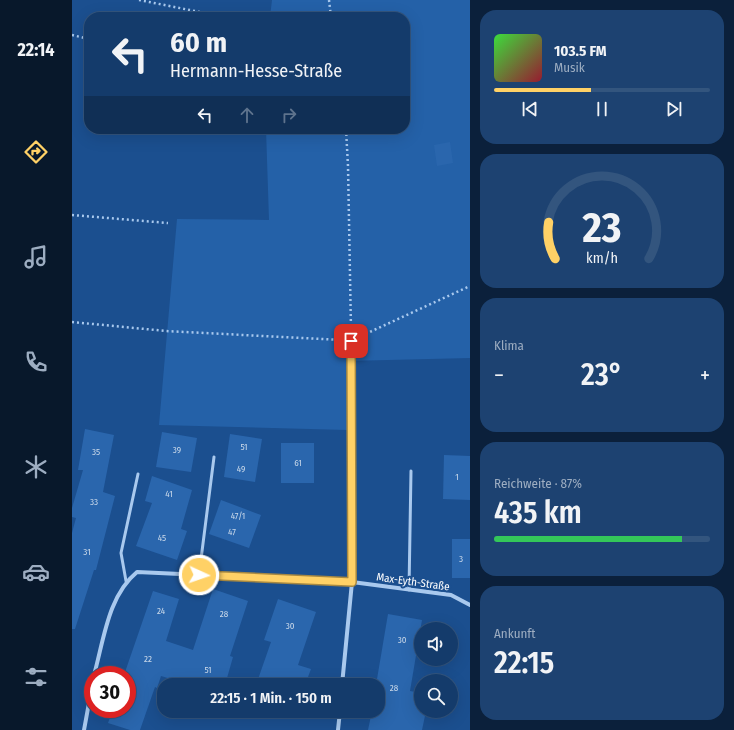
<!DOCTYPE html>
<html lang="de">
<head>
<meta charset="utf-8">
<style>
	body { margin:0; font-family:"Fira Sans Condensed",sans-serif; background:#1d4271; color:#f1f3f6; height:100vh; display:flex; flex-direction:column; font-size:15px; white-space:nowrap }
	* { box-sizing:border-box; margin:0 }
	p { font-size:13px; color:#9dadc1 }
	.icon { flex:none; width:22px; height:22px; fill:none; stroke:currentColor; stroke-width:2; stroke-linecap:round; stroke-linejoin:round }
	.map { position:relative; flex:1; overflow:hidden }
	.panel { display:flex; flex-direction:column; gap:10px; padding:10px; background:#0b203b; width:264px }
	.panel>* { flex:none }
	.top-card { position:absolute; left:12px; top:12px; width:326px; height:122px; border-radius:16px; box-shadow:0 4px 16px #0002,0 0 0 1px #33557e; background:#143b6b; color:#f1f3f6; overflow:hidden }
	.fabs { position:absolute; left:342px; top:622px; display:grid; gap:8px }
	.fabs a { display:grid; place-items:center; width:44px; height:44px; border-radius:50%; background:#143b6b; box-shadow:0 4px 16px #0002,0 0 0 1px #33557e; font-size:20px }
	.speed { position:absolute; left:12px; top:666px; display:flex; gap:8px; font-size:20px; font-weight:700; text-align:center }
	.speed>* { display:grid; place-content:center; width:52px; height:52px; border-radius:50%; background:#143b6b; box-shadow:0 4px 16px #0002,0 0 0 1px #33557e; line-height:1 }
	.speed .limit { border:6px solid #d22; background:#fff; color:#111 }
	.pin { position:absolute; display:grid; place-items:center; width:34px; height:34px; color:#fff; margin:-17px; border-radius:8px; box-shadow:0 2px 6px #0006 }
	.me { position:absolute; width:44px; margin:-22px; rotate:93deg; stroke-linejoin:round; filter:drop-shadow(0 0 3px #0008) }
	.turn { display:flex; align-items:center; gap:14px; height:84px; padding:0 20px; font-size:18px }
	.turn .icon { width:52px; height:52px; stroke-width:2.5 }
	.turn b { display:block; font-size:28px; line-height:34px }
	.lanes { display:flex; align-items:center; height:38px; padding:0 20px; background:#0003; justify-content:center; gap:20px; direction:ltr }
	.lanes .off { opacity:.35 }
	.big { font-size:30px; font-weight:600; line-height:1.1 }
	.panel .card { flex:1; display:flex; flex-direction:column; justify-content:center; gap:6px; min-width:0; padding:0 14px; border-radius:16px; background:#1d4271 }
	.panel .dial { align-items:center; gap:0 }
	.dial svg { height:104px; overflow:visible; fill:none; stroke:#33557e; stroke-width:7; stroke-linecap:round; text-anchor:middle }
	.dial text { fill:#f1f3f6; stroke:none }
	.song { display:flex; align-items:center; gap:12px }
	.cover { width:48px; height:48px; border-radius:6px; background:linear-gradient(135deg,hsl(120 70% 55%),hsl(350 70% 35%)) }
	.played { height:4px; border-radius:2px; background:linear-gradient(90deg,#ffd166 45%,#33557e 45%) }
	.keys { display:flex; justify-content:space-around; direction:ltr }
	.heat { display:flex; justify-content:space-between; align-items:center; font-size:22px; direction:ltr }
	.charge { height:6px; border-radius:3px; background:linear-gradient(90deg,#34c759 87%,#33557e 0) }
	.trip { position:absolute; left:85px; top:678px; width:228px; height:40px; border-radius:16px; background:#143b6b; box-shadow:0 4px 16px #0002,0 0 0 1px #33557e; font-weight:600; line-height:40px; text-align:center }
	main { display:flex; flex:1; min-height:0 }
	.tabs { display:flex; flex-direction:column; width:72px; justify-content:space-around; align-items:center; background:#08182b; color:#9dadc1 }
	.tabs .icon { width:28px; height:28px }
	.tabs .active { color:#ffd166 }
	.tabs b { font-size:18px; color:#f1f3f6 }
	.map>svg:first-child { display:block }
	.green { fill:#2461a8 }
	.building { fill:#2a66ad }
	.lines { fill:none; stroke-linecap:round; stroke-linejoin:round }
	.path { stroke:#a9c9ee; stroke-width:2.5; stroke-dasharray:2 3; stroke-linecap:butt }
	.service { stroke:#a9c9ee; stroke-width:3 }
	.minor { stroke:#a9c9ee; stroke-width:4 }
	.route-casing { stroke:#a68842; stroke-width:10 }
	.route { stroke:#ffd166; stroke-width:7 }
	.labels { text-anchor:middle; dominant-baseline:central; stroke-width:4; stroke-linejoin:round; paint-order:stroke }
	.number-label { font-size:9px; fill:#cad9ea }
	.street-label { font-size:11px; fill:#fff; stroke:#1b4f8f }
</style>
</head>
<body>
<main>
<nav class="tabs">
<b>22:14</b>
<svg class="icon active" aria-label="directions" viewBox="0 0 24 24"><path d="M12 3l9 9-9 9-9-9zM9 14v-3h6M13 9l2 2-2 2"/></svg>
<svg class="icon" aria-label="music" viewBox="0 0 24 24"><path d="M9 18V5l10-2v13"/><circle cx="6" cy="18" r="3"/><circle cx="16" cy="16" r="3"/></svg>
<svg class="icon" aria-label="phone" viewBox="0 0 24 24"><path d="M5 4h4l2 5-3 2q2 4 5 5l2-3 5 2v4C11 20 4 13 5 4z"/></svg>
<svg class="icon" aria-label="climate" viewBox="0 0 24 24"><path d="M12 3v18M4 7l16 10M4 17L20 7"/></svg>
<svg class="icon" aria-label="car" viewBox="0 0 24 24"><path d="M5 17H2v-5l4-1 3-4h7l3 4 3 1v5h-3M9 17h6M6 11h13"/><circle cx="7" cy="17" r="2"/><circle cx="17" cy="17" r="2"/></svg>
<svg class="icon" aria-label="filters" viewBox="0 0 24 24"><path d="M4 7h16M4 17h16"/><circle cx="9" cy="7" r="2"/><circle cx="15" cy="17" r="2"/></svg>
</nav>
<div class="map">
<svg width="398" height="730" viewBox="0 0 398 730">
	<rect width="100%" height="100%" fill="#1b4f8f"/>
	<path class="green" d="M 200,0 L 398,0 L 398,358 L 275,361 L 275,430 L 87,425 L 105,219 L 197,220 L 194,129 L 333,129 L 333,17 L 198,17 Z"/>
	<g class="building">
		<path d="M 378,142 L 381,163 L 365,166 L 362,145 Z"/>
		<path d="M 13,429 L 42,435 L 31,492 L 43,496 L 24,570 L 22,570 L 3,629 L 0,629 L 0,533 L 4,518 L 0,517 L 0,508 L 11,470 L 6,470 Z"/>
		<path d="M 90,432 L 125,438 L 119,472 L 84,467 Z"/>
		<path d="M 158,434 L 190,439 L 183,482 L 152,477 Z"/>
		<rect x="209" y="443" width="33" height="40"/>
		<path d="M 372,455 L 398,456 L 398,500 L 371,499 Z"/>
		<path d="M 80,476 L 120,490 L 109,529 L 115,531 L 105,560 L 64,546 L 80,503 L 73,501 Z"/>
		<path d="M 149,500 L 189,515 L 177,548 L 137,534 Z"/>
		<rect x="380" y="539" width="18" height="39"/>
		<path d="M 141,589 L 176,601 L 158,656 L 161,657 L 153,685 L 119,685 L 89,676 L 85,688 L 83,687 L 68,730 L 58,730 L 36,723 L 41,709 L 55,709 L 55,675 L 52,675 L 81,591 L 107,599 L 94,641 L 121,650 Z"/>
		<path d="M 206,599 L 244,612 L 226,665 L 239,669 L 233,685 L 184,685 L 199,642 L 192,640 Z"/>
		<path d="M 316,614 L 350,620 L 338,691 L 349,693 L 349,711 L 354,711 L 350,730 L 296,730 L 300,711 L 306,711 L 306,685 L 304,685 Z"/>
	</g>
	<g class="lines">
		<g class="path">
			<path d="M 67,0 L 153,17"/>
			<path d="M 257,0 L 259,17"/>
			<path d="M 0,35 L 17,39"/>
			<path d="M 274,129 L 276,166 L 279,330"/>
			<path d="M 0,215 L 96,223"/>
			<path d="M 0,322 L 94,331 L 269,340"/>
			<path d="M 289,336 L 398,286"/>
		</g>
		<g class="service">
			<path d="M 127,575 L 142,457"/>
			<path d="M 54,581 L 49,553 L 66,474"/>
			<path d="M 337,590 L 339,471"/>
		</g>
		<g class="minor">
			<path d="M 22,675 C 32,639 36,596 65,572 L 280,582 L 379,595 L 398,605"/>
			<path d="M 270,685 L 280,582 L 279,341"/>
			<path d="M 12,730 L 21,681"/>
			<path d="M 266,730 L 268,711"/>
		</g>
	</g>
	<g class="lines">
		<defs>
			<path id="route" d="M 127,575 L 280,582 L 279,341"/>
		</defs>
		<use href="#route" class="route-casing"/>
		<use href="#route" class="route"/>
	</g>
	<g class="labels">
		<g class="number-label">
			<text x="172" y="447">51</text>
			<text x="105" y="450">39</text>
			<text x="24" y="452">35</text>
			<text x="226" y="463">61</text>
			<text x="169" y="469">49</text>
			<text x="385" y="477">1</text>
			<text x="97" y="494">41</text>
			<text x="22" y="502">33</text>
			<text x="166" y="516">47/1</text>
			<text x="160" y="532">47</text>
			<text x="90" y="538">45</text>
			<text x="15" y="552">31</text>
			<text x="389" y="559">3</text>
			<text x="89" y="611">24</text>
			<text x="152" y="614">28</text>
			<text x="218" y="626">30</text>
			<text x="330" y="640">30</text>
			<text x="76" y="659">22</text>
			<text x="136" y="670">51</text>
			<text x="322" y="688">28</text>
		</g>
		<g class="street-label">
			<text transform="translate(341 582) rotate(8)">Max-Eyth-Straße</text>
		</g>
	</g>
</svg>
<div class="fabs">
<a><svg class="icon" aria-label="sound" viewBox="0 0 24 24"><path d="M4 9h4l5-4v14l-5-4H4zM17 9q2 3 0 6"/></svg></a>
<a><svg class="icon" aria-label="search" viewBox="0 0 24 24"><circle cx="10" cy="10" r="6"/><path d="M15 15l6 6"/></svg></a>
</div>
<div class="speed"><div class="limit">30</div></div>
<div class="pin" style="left:279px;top:341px;background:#d93025"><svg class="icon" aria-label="arrive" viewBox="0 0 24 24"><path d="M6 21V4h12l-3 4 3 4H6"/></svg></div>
<svg class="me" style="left:127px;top:575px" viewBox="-20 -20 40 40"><circle r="17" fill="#ffd166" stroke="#fff" stroke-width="3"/><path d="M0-11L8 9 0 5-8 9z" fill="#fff"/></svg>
<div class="trip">22:15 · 1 Min. · 150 m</div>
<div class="top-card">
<div class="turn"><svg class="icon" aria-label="left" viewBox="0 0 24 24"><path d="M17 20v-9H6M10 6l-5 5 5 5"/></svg><div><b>60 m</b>Hermann-Hesse-Straße</div></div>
<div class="lanes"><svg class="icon" aria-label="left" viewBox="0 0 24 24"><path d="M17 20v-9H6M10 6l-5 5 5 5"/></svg><svg class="icon off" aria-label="ahead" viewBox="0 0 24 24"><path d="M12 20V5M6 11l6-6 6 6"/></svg><svg class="icon off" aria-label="right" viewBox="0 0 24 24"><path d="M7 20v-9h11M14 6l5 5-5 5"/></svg></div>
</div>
</div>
<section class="panel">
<div class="card">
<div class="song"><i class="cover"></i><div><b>103.5 FM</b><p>Musik</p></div></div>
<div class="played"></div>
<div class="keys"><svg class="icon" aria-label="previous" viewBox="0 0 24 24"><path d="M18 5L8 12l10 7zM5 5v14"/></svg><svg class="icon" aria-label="pause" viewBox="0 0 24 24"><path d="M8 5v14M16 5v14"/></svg><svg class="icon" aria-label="next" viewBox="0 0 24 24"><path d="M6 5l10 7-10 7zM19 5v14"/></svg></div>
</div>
<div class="card dial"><svg viewBox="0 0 100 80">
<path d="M14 69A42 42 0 1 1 86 69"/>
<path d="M14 69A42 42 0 0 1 9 41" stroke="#ffd166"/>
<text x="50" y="56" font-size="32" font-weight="700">23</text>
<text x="50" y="72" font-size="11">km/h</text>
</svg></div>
<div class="card"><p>Klima</p>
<div class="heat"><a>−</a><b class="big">23°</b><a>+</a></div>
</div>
<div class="card"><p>Reichweite · 87%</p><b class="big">435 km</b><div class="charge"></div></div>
<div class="card"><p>Ankunft</p><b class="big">22:15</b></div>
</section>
</main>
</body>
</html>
